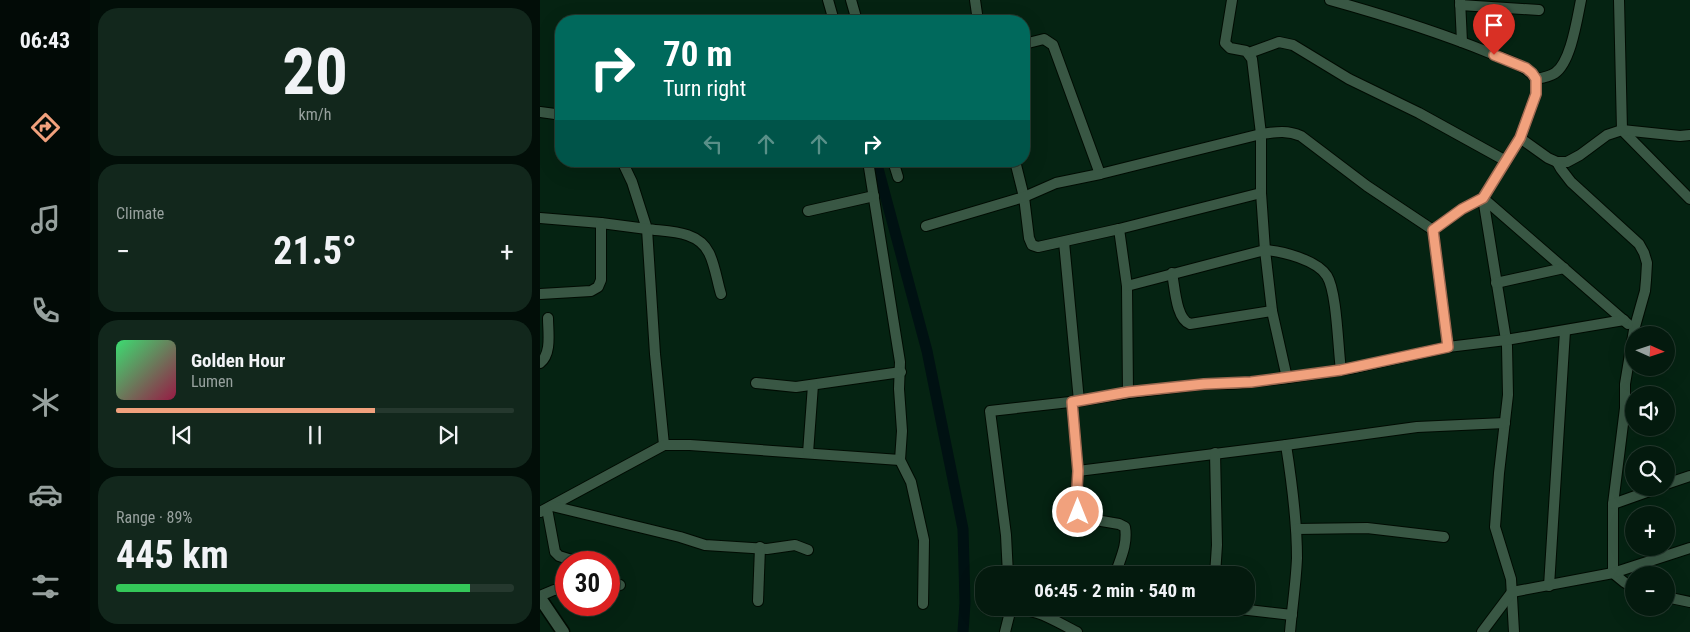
<!DOCTYPE html>
<html lang="en">
<head>
<meta charset="utf-8">
<style>
	body { margin:0; font-family:"Roboto Condensed",sans-serif; background:#12271c; color:#f1f3f6; height:100vh; display:flex; flex-direction:column; font-size:19px; white-space:nowrap }
	* { box-sizing:border-box; margin:0 }
	p { font-size:16px; color:#97a19e }
	.icon { flex:none; width:28px; height:28px; fill:none; stroke:currentColor; stroke-width:2; stroke-linecap:round; stroke-linejoin:round }
	.map { position:relative; flex:1; overflow:hidden }
	.drawer { display:flex; flex-direction:column; gap:8px; padding:8px; background:#020e08; width:450px }
	.drawer>* { flex:none }
	.top-card { position:absolute; left:15px; top:15px; width:475px; height:152px; border-radius:20px; box-shadow:0 5px 20px #0002,0 0 0 1px #25382e; background:#00695c; color:#fff; overflow:hidden }
	.needle { width:32px; rotate:93deg }
	.tools { position:absolute; left:1085px; top:326px; display:grid; gap:10px }
	.tools a { display:grid; place-items:center; width:50px; height:50px; border-radius:50%; background:#041a0e; box-shadow:0 5px 20px #0002,0 0 0 1px #25382e; font-size:25px }
	.speed { position:absolute; left:15px; top:551px; display:flex; gap:10px; font-size:25px; font-weight:700; text-align:center }
	.speed>* { display:grid; place-content:center; width:65px; height:65px; border-radius:50%; background:#041a0e; box-shadow:0 5px 20px #0002,0 0 0 1px #25382e; line-height:1 }
	.speed .limit { border:8px solid #d22; background:#fff; color:#111 }
	.pin { position:absolute; display:grid; place-items:center; width:42px; height:42px; color:#fff; margin:-51px -21px; border-radius:50% 50% 50% 0; rotate:-45deg; box-shadow:0 0 5px #0007 }
	.pin .icon { rotate:45deg }
	.me { position:absolute; width:55px; margin:-28px; rotate:0deg; stroke-linejoin:round; filter:drop-shadow(0 0 4px #0008) }
	.turn { display:flex; align-items:center; gap:18px; height:105px; padding:0 25px; font-size:22px }
	.turn .icon { width:65px; height:65px; stroke-width:2.5 }
	.turn b { display:block; font-size:35px; line-height:42px }
	.lanes { display:flex; align-items:center; height:48px; padding:0 25px; background:#0003; justify-content:center; gap:25px; direction:ltr }
	.lanes .off { opacity:.35 }
	.big { font-size:38px; font-weight:700; line-height:1.1 }
	.drawer .widget { flex:1; display:flex; flex-direction:column; justify-content:center; gap:8px; min-width:0; padding:0 18px; border-radius:20px; background:#12271c }
	.drawer .dial { align-items:center; gap:0 }
	.dial b { font-size:65px; line-height:1 }
	.song { display:flex; align-items:center; gap:15px }
	.cover { width:60px; height:60px; border-radius:8px; background:linear-gradient(135deg,hsl(140 70% 55%),hsl(340 70% 35%)) }
	.played { height:5px; border-radius:2px; background:linear-gradient(90deg,#f1a17d 65%,#25382e 65%) }
	.keys { display:flex; justify-content:space-around; direction:ltr }
	.heat { display:flex; justify-content:space-between; align-items:center; font-size:28px; direction:ltr }
	.charge { height:8px; border-radius:4px; background:linear-gradient(90deg,#34c759 89%,#25382e 0) }
	.trip { position:absolute; left:435px; top:566px; width:280px; height:50px; border-radius:20px; background:#041a0e; box-shadow:0 5px 20px #0002,0 0 0 1px #25382e; font-weight:700; line-height:50px; text-align:center }
	main { display:flex; flex:1; min-height:0 }
	.menu { display:flex; flex-direction:column; width:90px; justify-content:space-around; align-items:center; background:#020a06; color:#97a19e }
	.menu .icon { width:35px; height:35px }
	.menu .on { color:#f1a17d }
	.menu b { font-size:22px; color:#f1f3f6 }
	.map>svg:first-child { display:block }
	.lines { fill:none; stroke-linecap:round; stroke-linejoin:round }
	.canal { stroke:#001112; stroke-width:11 }
	.minor-casing { stroke:#000b02; stroke-width:12 }
	.tertiary-casing { stroke:#000b02; stroke-width:15 }
	.minor { stroke:#395744; stroke-width:10 }
	.tertiary { stroke:#395744; stroke-width:12 }
	.route-casing { stroke:#9d6951; stroke-width:12 }
	.route { stroke:#f1a17d; stroke-width:9 }
</style>
</head>
<body>
<main>
<nav class="menu">
<b>06:43</b>
<svg class="icon on" aria-label="directions" viewBox="0 0 24 24"><path d="M12 3l9 9-9 9-9-9zM9 14v-3h6M13 9l2 2-2 2"/></svg>
<svg class="icon" aria-label="music" viewBox="0 0 24 24"><path d="M9 18V5l10-2v13"/><circle cx="6" cy="18" r="3"/><circle cx="16" cy="16" r="3"/></svg>
<svg class="icon" aria-label="phone" viewBox="0 0 24 24"><path d="M5 4h4l2 5-3 2q2 4 5 5l2-3 5 2v4C11 20 4 13 5 4z"/></svg>
<svg class="icon" aria-label="climate" viewBox="0 0 24 24"><path d="M12 3v18M4 7l16 10M4 17L20 7"/></svg>
<svg class="icon" aria-label="car" viewBox="0 0 24 24"><path d="M5 17H2v-5l4-1 3-4h7l3 4 3 1v5h-3M9 17h6M6 11h13"/><circle cx="7" cy="17" r="2"/><circle cx="17" cy="17" r="2"/></svg>
<svg class="icon" aria-label="filters" viewBox="0 0 24 24"><path d="M4 7h16M4 17h16"/><circle cx="9" cy="7" r="2"/><circle cx="15" cy="17" r="2"/></svg>
</nav>
<section class="drawer">
<div class="widget dial"><b>20</b><p>km/h</p></div>
<div class="widget"><p>Climate</p>
<div class="heat"><a>−</a><b class="big">21.5°</b><a>+</a></div>
</div>
<div class="widget">
<div class="song"><i class="cover"></i><div><b>Golden Hour</b><p>Lumen</p></div></div>
<div class="played"></div>
<div class="keys"><svg class="icon" aria-label="previous" viewBox="0 0 24 24"><path d="M18 5L8 12l10 7zM5 5v14"/></svg><svg class="icon" aria-label="pause" viewBox="0 0 24 24"><path d="M8 5v14M16 5v14"/></svg><svg class="icon" aria-label="next" viewBox="0 0 24 24"><path d="M6 5l10 7-10 7zM19 5v14"/></svg></div>
</div>
<div class="widget"><p>Range · 89%</p><b class="big">445 km</b><div class="charge"></div></div>
</section>
<div class="map">
<svg width="1150" height="632" viewBox="0 0 1150 632">
	<rect width="100%" height="100%" fill="#052312"/>
	<g class="lines">
		<path class="canal" d="M 336,161 L 387,351 L 423,529 L 425,603 L 423,632"/>
		<defs>
			<g id="minor">
				<path d="M 288,0 L 294,21"/>
				<path d="M 311,0 L 317,21"/>
				<path d="M 435,0 L 438,21"/>
				<path d="M 692,0 L 685,43 L 690,48 L 706,51 L 712,59 L 721,134 L 721,193 L 725,250 L 732,311 L 747,378"/>
				<path d="M 790,0 C 844,15 898,32 950,53 C 966,60 986,65 996,79 L 996,94 L 980,138 L 943,198 L 967,346 L 968,395 L 959,473 L 955,527 L 971,579 L 974,632"/>
				<path d="M 920,0 L 922,42"/>
				<path d="M 1079,0 L 1082,130 L 1150,199"/>
				<path d="M 920,5 L 999,10"/>
				<path d="M 484,44 L 504,39 L 513,45 L 560,174"/>
				<path d="M 709,53 L 739,42 L 753,45 L 809,79 L 879,113 L 966,161"/>
				<path d="M 996,79 C 1002,78 1009,77 1015,73 C 1031,62 1037,19 1041,0"/>
				<path d="M 0,112 L 15,114 L 21,112"/>
				<path d="M 980,138 L 1008,158 L 1017,162 L 1027,162 L 1040,155 L 1067,135 L 1082,130 L 1140,136 L 1150,135"/>
				<path d="M 82,161 L 92,182 L 107,229 C 128,232 158,230 169,253 C 175,265 177,281 181,294"/>
				<path d="M 328,161 L 360,362 L 359,389 L 362,431 L 360,460 L 371,482 L 384,540 L 383,604"/>
				<path d="M 353,161 L 358,177"/>
				<path d="M 475,161 L 484,197 L 489,238 L 492,245 L 498,247 L 579,229 L 721,193"/>
				<path d="M 1017,162 L 1021,169 L 1031,182 L 1099,244 L 1104,253 L 1107,263 L 1106,280 L 1105,291 L 1094,330 L 1085,384 L 1085,408 L 1073,504 L 1073,573 L 1084,582 L 1094,588"/>
				<path d="M 268,211 L 334,196"/>
				<path d="M 0,218 L 61,223 L 107,229 L 115,354 L 124,445 L 0,512"/>
				<path d="M 386,226 L 484,197 L 516,183 L 560,174 L 721,134 C 736,132 747,130 761,136 L 827,186 L 893,230 L 908,347"/>
				<path d="M 579,229 L 587,286 L 588,393"/>
				<path d="M 893,230 L 922,209 L 943,198 L 1088,324"/>
				<path d="M 524,242 L 539,401"/>
				<path d="M 632,273 C 635,288 636,319 650,324 L 732,311"/>
				<path d="M 956,283 L 1024,268"/>
				<path d="M 587,286 L 725,250 C 742,251 777,260 787,276 C 797,292 798,349 801,370"/>
				<path d="M 0,294 L 51,291 L 58,287 L 61,280 L 61,223"/>
				<path d="M 0,363 C 12,354 8,332 8,318"/>
				<path d="M 216,383 L 256,387 L 361,372"/>
				<path d="M 532,402 L 538,471 L 536,505 L 537,513 L 540,517 L 544,518 L 579,524 L 585,527 C 588,545 580,559 575,575"/>
				<path d="M 124,445 L 150,445 L 360,460"/>
				<path d="M 746,445 C 752,483 757,520 757,558 C 756,583 752,608 750,632"/>
				<path d="M 268,453 L 273,385"/>
				<path d="M 538,471 L 746,445 L 877,427 L 965,423"/>
				<path d="M 1126,484 L 1150,476"/>
				<path d="M 1073,504 L 1118,488"/>
				<path d="M 12,506 L 140,537 L 165,545 L 227,549 L 255,545 L 268,550"/>
				<path d="M 7,509 L 15,552 L 19,556 L 38,562"/>
				<path d="M 756,529 L 827,528 L 904,537"/>
				<path d="M 468,575 L 466,535 L 450,411 L 539,401 L 588,393 L 664,384 L 693,384 L 747,378 L 814,368 L 908,347 L 966,340 L 1084,320"/>
				<path d="M 675,575 L 677,545 L 675,453"/>
				<path d="M 69,586 L 80,585"/>
				<path d="M 1009,586 L 1025,331"/>
				<path d="M 0,596 L 14,590 L 26,589"/>
				<path d="M 1126,597 L 1150,602"/>
				<path d="M 218,601 L 220,547"/>
				<path d="M 691,608 L 752,615"/>
				<path d="M 465,632 L 470,612 C 492,604 518,623 537,632"/>
				<path d="M 942,632 L 972,592 L 1073,573 L 1150,548"/>
			</g>
			<path id="tertiary" d="M 0,598 L 23,632"/>
		</defs>
		<use href="#minor" class="minor-casing"/>
		<use href="#tertiary" class="tertiary-casing"/>
		<use href="#minor" class="minor"/>
		<use href="#tertiary" class="tertiary"/>
	</g>
	<g class="lines">
		<defs>
			<path id="route" d="M 538,512 L 536,505 L 538,471 L 532,402 L 588,392 L 664,384 L 711,382 L 801,370 L 908,347 L 893,230 L 922,209 L 943,198 L 980,138 L 996,94 L 996,79 L 992,73 L 986,68 L 954,55"/>
		</defs>
		<use href="#route" class="route-casing"/>
		<use href="#route" class="route"/>
	</g>
</svg>
<div class="tools">
<a><svg class="needle" viewBox="-14 -14 28 28"><path d="M0-13l5 13h-10z" fill="#e53935"/><path d="M0 13l5-13h-10z" fill="#97a19e"/></svg></a>
<a><svg class="icon" aria-label="sound" viewBox="0 0 24 24"><path d="M4 9h4l5-4v14l-5-4H4zM17 9q2 3 0 6"/></svg></a>
<a><svg class="icon" aria-label="search" viewBox="0 0 24 24"><circle cx="10" cy="10" r="6"/><path d="M15 15l6 6"/></svg></a>
<a>+</a>
<a>−</a>
</div>
<div class="speed"><div class="limit">30</div></div>
<div class="pin" style="left:954px;top:55px;background:#d93025"><svg class="icon" aria-label="arrive" viewBox="0 0 24 24"><path d="M6 21V4h12l-3 4 3 4H6"/></svg></div>
<svg class="me" style="left:538px;top:512px" viewBox="-20 -20 40 40"><circle r="17" fill="#f1a17d" stroke="#fff" stroke-width="3"/><path d="M0-11L8 9 0 5-8 9z" fill="#fff"/></svg>
<div class="trip">06:45 · 2 min · 540 m</div>
<div class="top-card">
<div class="turn"><svg class="icon" aria-label="right" viewBox="0 0 24 24"><path d="M7 20v-9h11M14 6l5 5-5 5"/></svg><div><b>70 m</b>Turn right</div></div>
<div class="lanes"><svg class="icon off" aria-label="left" viewBox="0 0 24 24"><path d="M17 20v-9H6M10 6l-5 5 5 5"/></svg><svg class="icon off" aria-label="ahead" viewBox="0 0 24 24"><path d="M12 20V5M6 11l6-6 6 6"/></svg><svg class="icon off" aria-label="ahead" viewBox="0 0 24 24"><path d="M12 20V5M6 11l6-6 6 6"/></svg><svg class="icon" aria-label="right" viewBox="0 0 24 24"><path d="M7 20v-9h11M14 6l5 5-5 5"/></svg></div>
</div>
</div>
</main>
</body>
</html>
